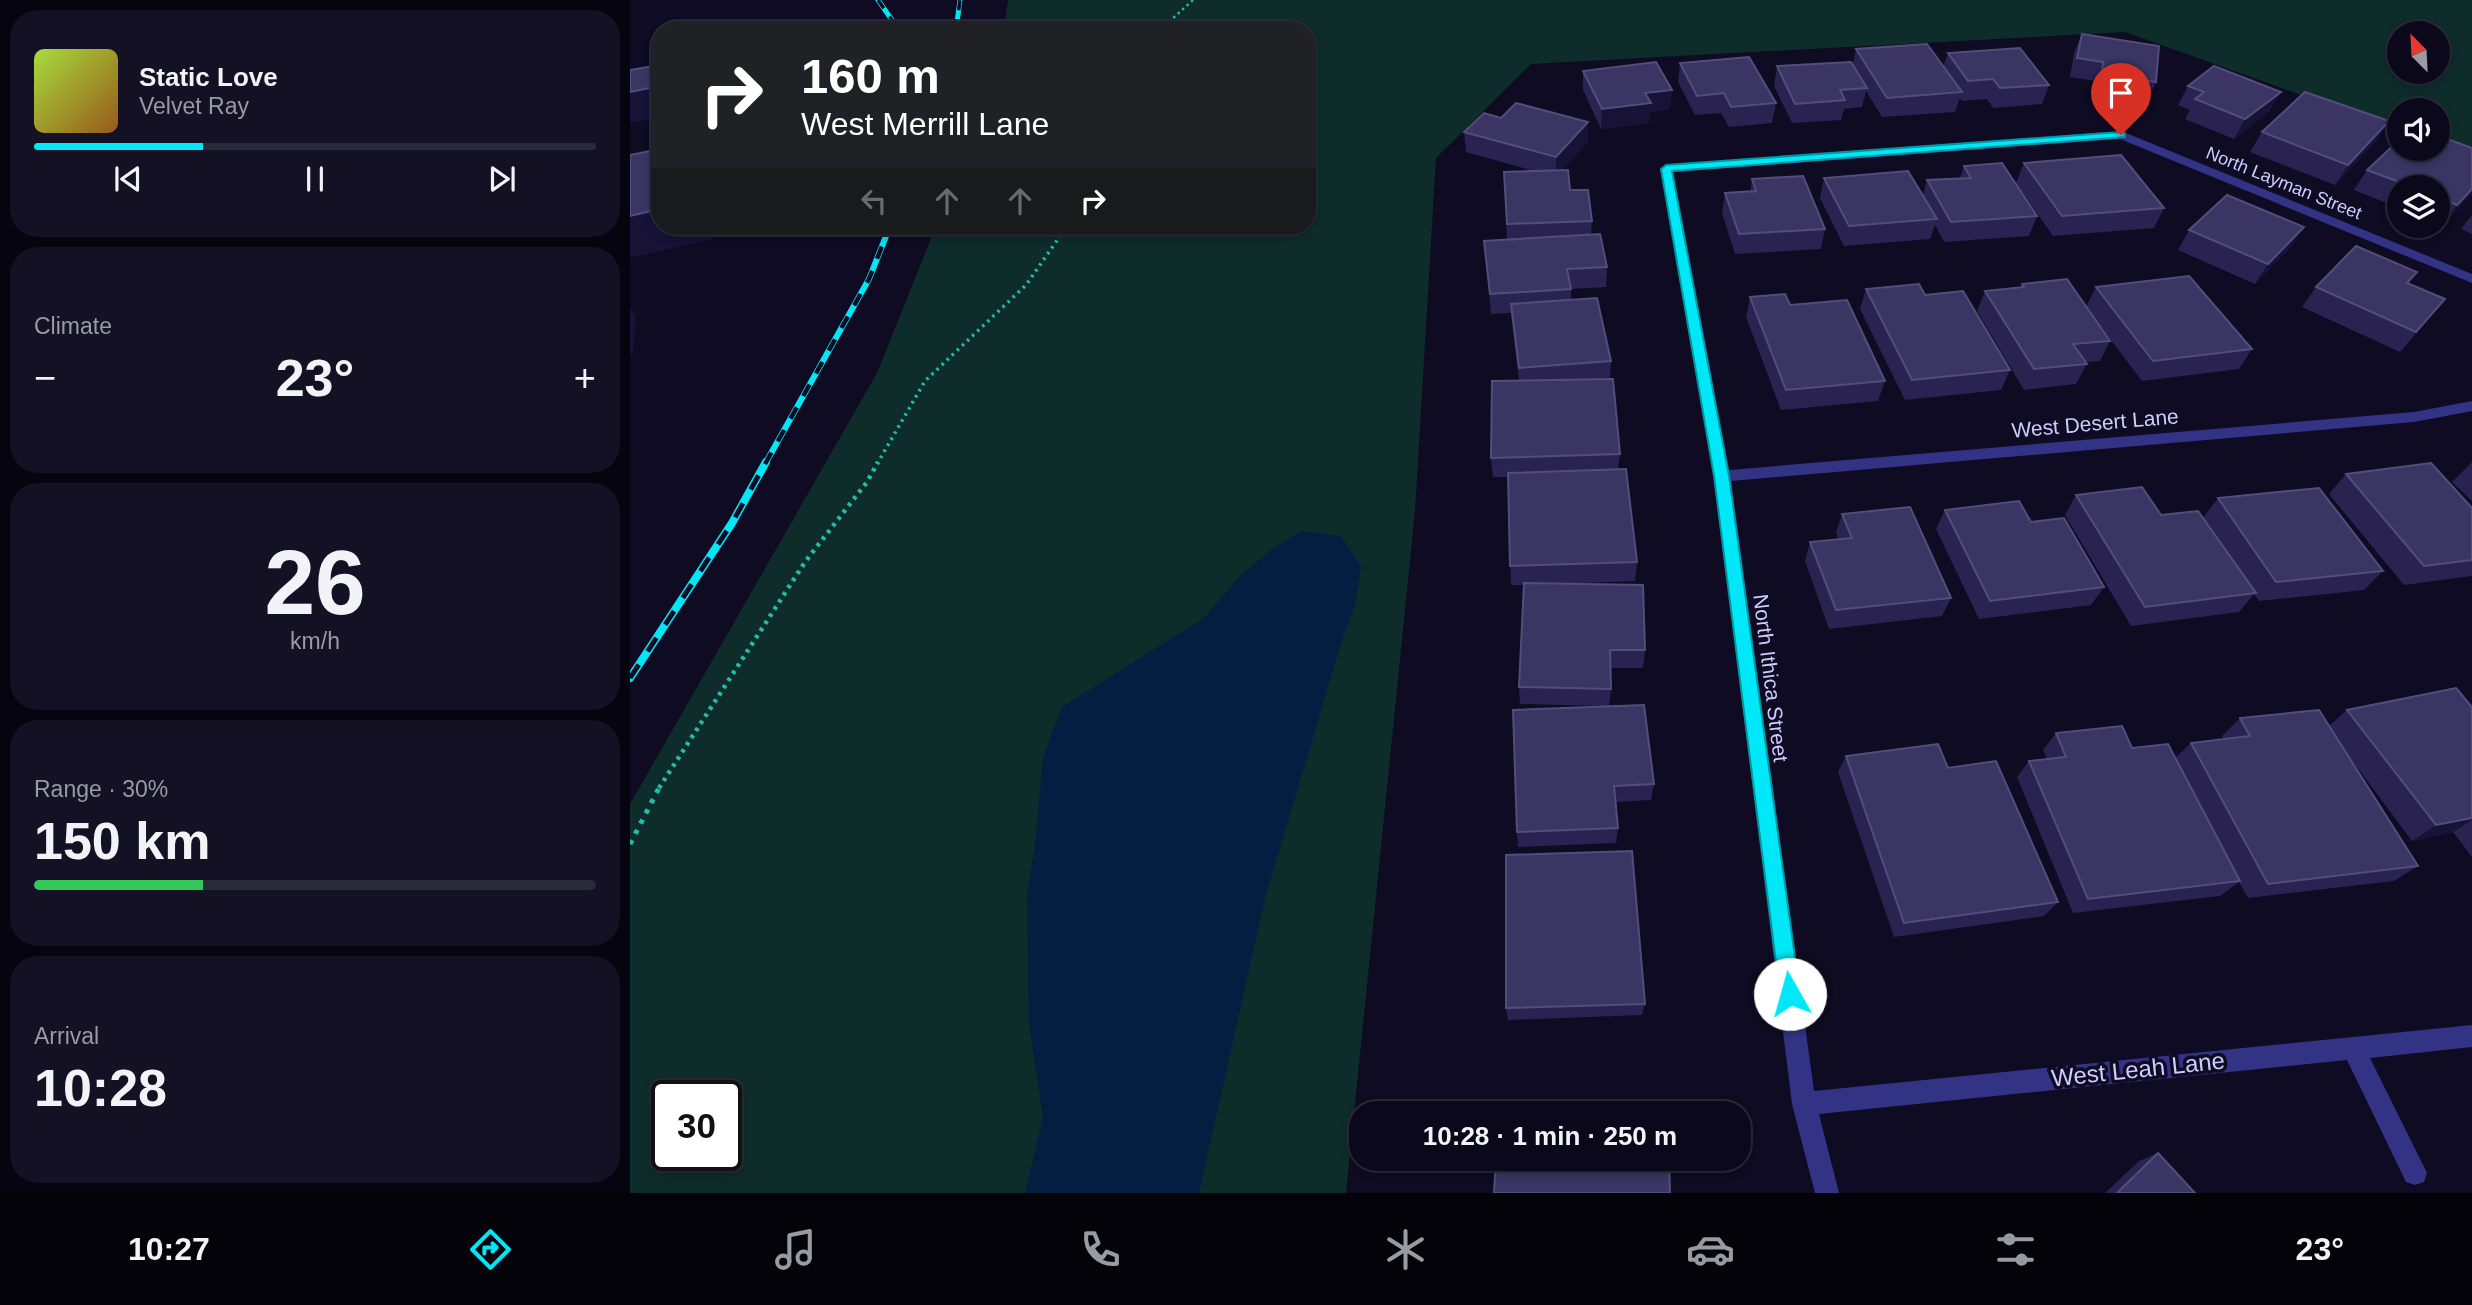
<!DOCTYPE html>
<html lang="en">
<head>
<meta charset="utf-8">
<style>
	body { margin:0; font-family:Arial,sans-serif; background:#131123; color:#f1f3f6; height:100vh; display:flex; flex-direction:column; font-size:26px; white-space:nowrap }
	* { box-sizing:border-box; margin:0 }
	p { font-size:23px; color:#999aa2 }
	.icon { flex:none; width:38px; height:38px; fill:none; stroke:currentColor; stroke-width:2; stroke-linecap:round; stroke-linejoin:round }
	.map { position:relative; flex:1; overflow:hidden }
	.details { display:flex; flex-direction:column; gap:10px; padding:10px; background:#06040e; width:630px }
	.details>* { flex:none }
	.top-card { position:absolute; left:21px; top:21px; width:665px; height:214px; border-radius:28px; box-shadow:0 4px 10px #0003,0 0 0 2px #2a2939; background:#202124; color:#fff; overflow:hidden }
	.needle { width:46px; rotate:336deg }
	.controls { position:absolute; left:1757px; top:21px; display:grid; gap:14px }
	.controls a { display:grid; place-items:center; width:63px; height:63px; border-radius:50%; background:#0a081a; box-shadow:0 4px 10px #0003,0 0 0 2px #2a2939; font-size:35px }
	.speed { position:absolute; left:21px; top:1080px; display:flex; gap:14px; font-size:35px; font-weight:700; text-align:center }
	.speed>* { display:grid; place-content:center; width:91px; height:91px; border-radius:50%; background:#0a081a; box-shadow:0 4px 10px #0003,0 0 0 2px #2a2939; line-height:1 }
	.speed .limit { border:4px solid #111; border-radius:10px; background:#fff; color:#111 }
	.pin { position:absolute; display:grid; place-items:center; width:60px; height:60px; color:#fff; margin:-72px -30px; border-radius:50% 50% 50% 0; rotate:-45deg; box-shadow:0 0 7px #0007 }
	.pin .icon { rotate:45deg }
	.me { position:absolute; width:77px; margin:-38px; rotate:353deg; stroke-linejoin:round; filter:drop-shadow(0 0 5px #0008) }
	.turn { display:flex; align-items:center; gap:24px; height:147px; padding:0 35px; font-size:32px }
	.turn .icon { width:91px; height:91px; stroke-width:2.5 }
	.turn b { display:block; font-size:49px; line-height:60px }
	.lanes { display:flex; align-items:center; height:66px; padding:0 35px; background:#0003; justify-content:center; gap:35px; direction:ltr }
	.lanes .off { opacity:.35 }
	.big { font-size:52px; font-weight:700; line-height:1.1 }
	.details .tile { flex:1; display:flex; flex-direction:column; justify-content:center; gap:10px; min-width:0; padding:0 24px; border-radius:28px; background:#131123 }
	.details .dial { align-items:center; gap:0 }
	.dial b { font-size:91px; line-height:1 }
	.song { display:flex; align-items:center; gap:21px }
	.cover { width:84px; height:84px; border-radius:10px; background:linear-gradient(135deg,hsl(80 70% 55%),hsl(30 70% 35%)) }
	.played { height:7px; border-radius:4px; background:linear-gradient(90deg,#00e8f7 30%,#2a2939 30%) }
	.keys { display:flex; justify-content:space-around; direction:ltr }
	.heat { display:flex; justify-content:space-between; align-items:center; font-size:38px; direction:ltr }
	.charge { height:10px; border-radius:5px; background:linear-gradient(90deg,#34c759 30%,#2a2939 0) }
	.trip { position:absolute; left:719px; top:1101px; width:402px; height:70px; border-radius:28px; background:#0a081a; box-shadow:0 4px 10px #0003,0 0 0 2px #2a2939; font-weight:700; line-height:70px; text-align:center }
	.tabs { display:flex; height:112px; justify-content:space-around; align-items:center; background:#04030a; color:#999aa2 }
	.tabs .icon { width:49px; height:49px }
	.tabs .active { color:#00e8f7 }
	.tabs b { font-size:32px; color:#f1f3f6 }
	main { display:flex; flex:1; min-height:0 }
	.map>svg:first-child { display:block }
	.green { fill:#0e2c2a; fill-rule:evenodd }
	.water { fill:#051d41 }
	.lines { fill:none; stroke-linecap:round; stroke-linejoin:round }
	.path-far3 { stroke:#24bbac; stroke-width:2.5; stroke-dasharray:2.5 3.5; stroke-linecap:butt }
	.path-far2 { stroke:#24bbac; stroke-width:3.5; stroke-dasharray:2.5 4.5; stroke-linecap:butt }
	.path-far1 { stroke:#24bbac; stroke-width:4.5; stroke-dasharray:3.5 5; stroke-linecap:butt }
	.path { stroke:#24bbac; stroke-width:5; stroke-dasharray:4.5 7; stroke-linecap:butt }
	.street { fill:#323385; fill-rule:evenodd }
	.rail-far2-casing { stroke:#00e8f7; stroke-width:5 }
	.rail-far1-casing { stroke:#00e8f7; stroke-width:6 }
	.rail-casing { stroke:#00e8f7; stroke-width:8 }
	.rail-far2 { stroke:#0e0b22; stroke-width:3.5; stroke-dasharray:10; stroke-linecap:butt }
	.rail-far1 { stroke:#0e0b22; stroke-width:4.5; stroke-dasharray:13; stroke-linecap:butt }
	.rail { stroke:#0e0b22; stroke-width:5; stroke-dasharray:16; stroke-linecap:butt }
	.wall { fill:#2a2351 }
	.shaded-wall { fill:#171236 }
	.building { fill:#3b3564; stroke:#534d7c; stroke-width:2 }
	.route { fill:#00e8f7; stroke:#0097a1; stroke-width:2 }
	.labels { text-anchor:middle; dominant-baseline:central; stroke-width:7; stroke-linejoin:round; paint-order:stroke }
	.far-street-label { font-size:18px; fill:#d0ccff; stroke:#0e0b22 }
	.street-label { font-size:21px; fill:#d0ccff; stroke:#0e0b22 }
	.near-street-label { font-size:24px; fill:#d0ccff; stroke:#0e0b22 }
</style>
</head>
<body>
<main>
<section class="details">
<div class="tile">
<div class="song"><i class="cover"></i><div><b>Static Love</b><p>Velvet Ray</p></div></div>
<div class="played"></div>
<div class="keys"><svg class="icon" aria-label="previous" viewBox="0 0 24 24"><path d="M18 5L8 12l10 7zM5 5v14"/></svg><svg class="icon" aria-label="pause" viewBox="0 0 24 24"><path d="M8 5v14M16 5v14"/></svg><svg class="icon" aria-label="next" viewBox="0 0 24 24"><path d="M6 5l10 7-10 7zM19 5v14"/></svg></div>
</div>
<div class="tile"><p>Climate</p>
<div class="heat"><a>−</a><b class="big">23°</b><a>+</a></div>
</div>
<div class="tile dial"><b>26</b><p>km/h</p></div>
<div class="tile"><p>Range · 30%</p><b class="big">150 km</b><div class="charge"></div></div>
<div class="tile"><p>Arrival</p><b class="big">10:28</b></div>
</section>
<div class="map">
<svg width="1842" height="1193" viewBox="0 0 1842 1193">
	<rect width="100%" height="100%" fill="#0e0b22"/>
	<path class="green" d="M 378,0 L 1842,0 L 1842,155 L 1808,143 L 1808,110 L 1769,110 L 1769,130 L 1495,32 L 901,64 L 806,158 L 785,511 L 716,1193 L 0,1193 L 0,804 L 247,373 L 306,226 L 677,226 L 677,30 L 374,30 ZM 1769,33 L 1808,33 L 1808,72 L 1769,72 ZM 37,1096 L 96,1096 L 96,1155 L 37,1155 Z"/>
	<path class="water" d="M 671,531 L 711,536 L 731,566 L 726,602 L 713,637 L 635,898 L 569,1193 L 395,1193 L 413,1117 L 399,1024 L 397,894 L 405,845 L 413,758 L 432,707 L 574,618 L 607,579 L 641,550 Z"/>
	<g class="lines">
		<path class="path-far3" d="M 530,30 L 563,0"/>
		<path class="path-far2" d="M 247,464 L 295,381 L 396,285 L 437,226"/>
		<path class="path-far1" d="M 29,788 L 175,562 L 237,482 L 248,462"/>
		<path class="path" d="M 0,844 L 30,786"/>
		<path class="street" d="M 1491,131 L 1842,274 L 1842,283 L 1490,139 L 1043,172 L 1099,470 L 1784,412 L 1842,401 L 1842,411 L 1784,422 L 1101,481 L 1184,1091 L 1842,1025 L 1842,1047 L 1740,1058 L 1797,1173 L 1794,1182 L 1785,1185 L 1776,1182 L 1717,1060 L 1189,1114 L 1209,1193 L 1185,1193 L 1162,1104 L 1084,476 L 1030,169 L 1036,165 Z"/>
		<defs>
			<g id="rail-far2">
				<path d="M 248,0 L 269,30"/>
				<path d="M 326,30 L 330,0"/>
			</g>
			<path id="rail-far1" d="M 135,464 L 239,279 L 260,226"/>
			<path id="rail" d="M 0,678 L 102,523 L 136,462"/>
		</defs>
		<use href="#rail-far2" class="rail-far2-casing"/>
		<use href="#rail-far1" class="rail-far1-casing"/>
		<use href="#rail" class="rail-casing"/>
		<use href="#rail-far2" class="rail-far2"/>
		<use href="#rail-far1" class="rail-far1"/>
		<use href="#rail" class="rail"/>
	</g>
	<g class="wall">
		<path d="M 1452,34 L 1526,82 L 1517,102 L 1464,93 L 1465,81 L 1440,77 L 1444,53 Z"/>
		<path d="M 1226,49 L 1313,67 L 1318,53 L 1419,85 L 1412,104 L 1363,108 L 1357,99 L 1332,101 L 1330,98 L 1325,112 L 1252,117 L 1236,91 L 1232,107 L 1214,109 L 1211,120 L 1162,123 L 1144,86 L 1147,66 L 1223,64 Z"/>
		<path d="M 1050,63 L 1146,103 L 1142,123 L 1099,127 L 1091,113 L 1065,115 L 1048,82 Z"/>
		<path d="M 953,71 L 1042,90 L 1040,109 L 1020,112 L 1019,123 L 971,129 L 953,90 Z"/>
		<path d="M 1558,86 L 1640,111 L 1604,139 L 1555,119 L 1560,110 L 1548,105 Z"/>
		<path d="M 1759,121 L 1746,141 L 1705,185 L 1620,152 L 1632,132 Z"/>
		<path d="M 834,132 L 958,142 L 932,170 L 940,190 L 962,221 L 961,234 L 977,267 L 976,287 L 941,289 L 941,300 L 981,361 L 980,379 L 990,454 L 988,469 L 1007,562 L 1005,581 L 930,584 L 1015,650 L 1013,668 L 981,668 L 981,689 L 979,706 L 1024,784 L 1021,800 L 986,802 L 988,828 L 986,843 L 888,847 L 887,832 L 974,706 L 890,704 L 889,687 L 894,585 L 881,585 L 878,477 L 863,477 L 861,458 L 889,381 L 881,313 L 861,314 L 854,241 L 877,239 L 874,172 L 904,171 L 836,152 Z"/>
		<path d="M 1815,145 L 1842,148 L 1842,193 L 1812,225 L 1808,223 L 1808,187 L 1769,187 L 1769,208 L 1724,190 L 1737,170 Z"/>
		<path d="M 1394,163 L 1534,208 L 1524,228 L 1423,236 L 1386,183 Z"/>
		<path d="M 1334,166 L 1407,216 L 1399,236 L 1314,242 L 1305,225 L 1300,239 L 1214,246 L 1190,198 L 1194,178 L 1293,195 L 1297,180 L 1330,178 Z"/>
		<path d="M 1122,179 L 1195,229 L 1191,249 L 1105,254 L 1092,213 L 1095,193 L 1120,192 Z"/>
		<path d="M 1842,215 L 1842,234 L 1831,229 Z"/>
		<path d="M 1559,230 L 1661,247 L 1625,284 L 1548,250 Z"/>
		<path d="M 1787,272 L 1778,283 L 1798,319 L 1770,352 L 1672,307 L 1686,287 Z"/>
		<path d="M 1392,284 L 1456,307 L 1466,287 L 1622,349 L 1609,369 L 1512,381 L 1465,319 L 1480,341 L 1470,361 L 1455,362 L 1457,364 L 1446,384 L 1394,390 L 1347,311 L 1355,291 L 1390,288 Z"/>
		<path d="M 1236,289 L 1295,295 L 1380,370 L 1371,390 L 1275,400 L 1230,309 Z"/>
		<path d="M 1120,297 L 1160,305 L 1255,381 L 1248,401 L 1151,410 L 1116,317 Z"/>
		<path d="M 1842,462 L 1842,501 L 1822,482 Z"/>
		<path d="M 1716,474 L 1842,508 L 1842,576 L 1774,585 L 1699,494 Z"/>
		<path d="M 1446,495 L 1531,515 L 1573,518 L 1588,498 L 1753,571 L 1734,590 L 1629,601 L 1624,594 L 1609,612 L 1501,626 L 1435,515 Z"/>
		<path d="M 1315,510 L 1401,522 L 1474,587 L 1461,605 L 1349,619 L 1306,529 Z"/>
		<path d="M 1212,514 L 1321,598 L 1312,616 L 1199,629 L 1175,561 L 1180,542 L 1208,539 L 1206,533 Z"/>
		<path d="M 1842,707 L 1842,857 L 1823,832 L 1782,841 L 1712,747 L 1788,866 L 1764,881 L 1618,898 L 1609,882 L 1590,896 L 1443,913 L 1387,777 L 1399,761 L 1417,759 L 1413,750 L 1426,733 L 1502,748 L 1545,758 L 1561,743 L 1594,739 L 1592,736 L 1610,718 L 1699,726 L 1717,710 Z"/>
		<path d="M 1216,756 L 1318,768 L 1428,902 L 1414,916 L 1264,937 L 1208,772 Z"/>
		<path d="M 1015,1004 L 1012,1015 L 878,1020 L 876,1008 Z"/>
		<path d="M 1528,1153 L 1565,1193 L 1475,1193 L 1509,1161 Z"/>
	</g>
	<g class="shaded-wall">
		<path d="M 30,86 L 30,118 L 0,123 L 0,92 Z"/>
		<path d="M 1042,90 L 1040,109 L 1020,112 L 1019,123 L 971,129 L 972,109 L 1015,93 Z"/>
		<path d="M 1651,92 L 1640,111 L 1604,139 L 1615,119 Z"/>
		<path d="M 1759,121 L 1746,141 L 1705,185 L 1718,165 Z"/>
		<path d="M 958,122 L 958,142 L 926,177 L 926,157 Z"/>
		<path d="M 1842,189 L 1842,193 L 1812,225 L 1827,205 Z"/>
		<path d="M 30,209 L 30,226 L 82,226 L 83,239 L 0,258 L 0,216 Z"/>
		<path d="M 1674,227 L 1661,247 L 1625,284 L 1638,264 Z"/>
		<path d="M 0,308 L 6,315 L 3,354 L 0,355 Z"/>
		<path d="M 1842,818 L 1842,820 L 1823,832 L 1782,841 L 1806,825 Z"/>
	</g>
	<g class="building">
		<path d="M 1452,34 L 1529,46 L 1526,82 L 1472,73 L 1473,62 L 1447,58 Z"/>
		<path d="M 1297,44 L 1332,92 L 1257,98 L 1226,49 Z"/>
		<path d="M 1390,48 L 1419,85 L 1370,88 L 1363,79 L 1338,81 L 1318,53 Z"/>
		<path d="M 1119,57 L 1146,103 L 1101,107 L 1094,93 L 1067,96 L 1050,63 Z"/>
		<path d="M 1026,62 L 1042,90 L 1015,93 L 1021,103 L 972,109 L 953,71 Z"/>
		<path d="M 1221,62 L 1237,88 L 1210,90 L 1215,100 L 1165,104 L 1147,66 Z"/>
		<path d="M 30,65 L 30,86 L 0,92 L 0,70 Z"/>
		<path d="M 1584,66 L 1651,92 L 1615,119 L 1565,99 L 1574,92 L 1558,86 Z"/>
		<path d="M 1675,92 L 1759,121 L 1718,165 L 1632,132 Z"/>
		<path d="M 886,103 L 958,122 L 926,157 L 834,132 L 854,113 L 871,118 Z"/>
		<path d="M 1769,140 L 1769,149 L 1808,149 L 1808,143 L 1815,145 L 1820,140 L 1842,148 L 1842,189 L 1827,205 L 1808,197 L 1808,187 L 1783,187 L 1737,170 Z"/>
		<path d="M 30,149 L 30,209 L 0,216 L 0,155 Z"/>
		<path d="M 1491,155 L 1534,208 L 1432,216 L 1394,163 Z"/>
		<path d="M 1372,163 L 1407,216 L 1321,222 L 1297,180 L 1341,178 L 1334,166 Z"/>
		<path d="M 938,170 L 940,190 L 958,190 L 962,221 L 877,224 L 874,172 Z"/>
		<path d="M 1278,171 L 1307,219 L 1219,226 L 1194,178 Z"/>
		<path d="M 1173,176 L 1195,229 L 1109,234 L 1095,193 L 1126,191 L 1122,179 Z"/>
		<path d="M 1597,195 L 1674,227 L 1638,264 L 1559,230 Z"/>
		<path d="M 970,234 L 977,267 L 937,269 L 941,289 L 860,294 L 854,241 Z"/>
		<path d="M 1726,246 L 1787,272 L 1777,283 L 1815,299 L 1786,332 L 1686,287 Z"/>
		<path d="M 1559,276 L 1622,349 L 1523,361 L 1466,287 Z"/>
		<path d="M 1437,279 L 1480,341 L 1443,344 L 1457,364 L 1404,369 L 1355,291 L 1394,287 L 1392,284 Z"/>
		<path d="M 1289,284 L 1295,295 L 1333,291 L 1380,370 L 1282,380 L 1236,289 Z"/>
		<path d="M 1155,294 L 1160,305 L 1217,300 L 1255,381 L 1156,390 L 1120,297 Z"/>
		<path d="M 967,298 L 981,361 L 889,368 L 881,304 Z"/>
		<path d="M 983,379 L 990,454 L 861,458 L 862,381 Z"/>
		<path d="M 1801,463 L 1842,508 L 1842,560 L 1794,566 L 1716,474 Z"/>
		<path d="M 996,469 L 1007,562 L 880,566 L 878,473 Z"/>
		<path d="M 1512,487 L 1531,515 L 1568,511 L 1626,593 L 1515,607 L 1446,495 Z"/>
		<path d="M 1689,488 L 1753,571 L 1646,582 L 1588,498 Z"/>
		<path d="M 1389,501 L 1401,522 L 1434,518 L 1474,587 L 1360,601 L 1315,510 Z"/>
		<path d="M 1280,507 L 1321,598 L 1206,610 L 1180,542 L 1222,538 L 1212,514 Z"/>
		<path d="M 894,583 L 1013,585 L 1015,650 L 980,650 L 981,689 L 889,687 Z"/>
		<path d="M 1826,688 L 1842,707 L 1842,818 L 1806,825 L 1717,710 Z"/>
		<path d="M 1014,705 L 1024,784 L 984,786 L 988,828 L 887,832 L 883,710 Z"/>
		<path d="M 1689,710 L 1788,866 L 1638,884 L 1561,743 L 1620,736 L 1610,718 Z"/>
		<path d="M 1492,726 L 1502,748 L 1538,744 L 1610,881 L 1458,899 L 1399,761 L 1436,757 L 1426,733 Z"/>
		<path d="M 1308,744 L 1318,768 L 1366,761 L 1428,902 L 1274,923 L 1216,756 Z"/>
		<path d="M 1002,851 L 1015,1004 L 876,1008 L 876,855 Z"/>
		<path d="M 869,1106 L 1037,1110 L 1037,1113 L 868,1113 Z"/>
		<path d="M 1528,1153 L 1565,1193 L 1487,1193 Z"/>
		<path d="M 866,1158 L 1039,1158 L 1040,1193 L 864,1193 Z"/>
	</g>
	<path class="route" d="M 1491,132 L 1495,133 L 1495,137 L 1042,171 L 1099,476 L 1170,994 L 1167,1002 L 1160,1005 L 1152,1002 L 1150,994 L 1084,476 L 1031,169 L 1036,165 Z"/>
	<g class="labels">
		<g class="far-street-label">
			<text transform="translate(1654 183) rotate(22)">North Layman Street</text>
		</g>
		<g class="street-label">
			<text transform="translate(1465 423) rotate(-5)">West Desert Lane</text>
			<text transform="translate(1141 678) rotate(83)">North Ithica Street</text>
		</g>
		<g class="near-street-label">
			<text transform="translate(1508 1069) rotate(-6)">West Leah Lane</text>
		</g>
	</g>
</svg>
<div class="controls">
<a><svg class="needle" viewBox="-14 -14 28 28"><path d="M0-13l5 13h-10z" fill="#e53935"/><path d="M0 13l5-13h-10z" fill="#999aa2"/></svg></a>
<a><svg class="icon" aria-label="sound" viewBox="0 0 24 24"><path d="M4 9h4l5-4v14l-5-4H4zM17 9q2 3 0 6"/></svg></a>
<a><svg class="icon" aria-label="layers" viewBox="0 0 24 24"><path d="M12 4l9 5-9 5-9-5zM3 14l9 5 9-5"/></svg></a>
</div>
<div class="speed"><div class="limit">30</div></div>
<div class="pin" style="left:1491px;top:135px;background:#d93025"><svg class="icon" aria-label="arrive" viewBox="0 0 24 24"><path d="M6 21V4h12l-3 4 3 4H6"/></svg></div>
<svg class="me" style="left:1160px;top:994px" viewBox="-20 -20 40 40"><circle r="19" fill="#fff"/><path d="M0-13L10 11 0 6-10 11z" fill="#00e8f7"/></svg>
<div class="trip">10:28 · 1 min · 250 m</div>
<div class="top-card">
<div class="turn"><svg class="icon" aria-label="right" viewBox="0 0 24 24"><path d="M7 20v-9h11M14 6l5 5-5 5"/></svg><div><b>160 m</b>West Merrill Lane</div></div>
<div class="lanes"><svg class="icon off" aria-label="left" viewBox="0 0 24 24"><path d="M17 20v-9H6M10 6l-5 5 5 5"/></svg><svg class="icon off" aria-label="ahead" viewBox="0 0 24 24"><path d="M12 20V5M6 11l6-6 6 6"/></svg><svg class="icon off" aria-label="ahead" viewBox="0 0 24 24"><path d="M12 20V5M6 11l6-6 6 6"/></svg><svg class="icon" aria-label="right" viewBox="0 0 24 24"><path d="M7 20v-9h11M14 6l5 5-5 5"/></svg></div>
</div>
</div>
</main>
<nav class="tabs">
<b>10:27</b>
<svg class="icon active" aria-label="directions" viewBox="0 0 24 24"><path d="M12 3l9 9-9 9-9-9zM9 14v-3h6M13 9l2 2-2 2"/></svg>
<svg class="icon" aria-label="music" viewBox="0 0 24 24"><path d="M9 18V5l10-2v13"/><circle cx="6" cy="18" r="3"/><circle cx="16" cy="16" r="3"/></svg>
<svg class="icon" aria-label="phone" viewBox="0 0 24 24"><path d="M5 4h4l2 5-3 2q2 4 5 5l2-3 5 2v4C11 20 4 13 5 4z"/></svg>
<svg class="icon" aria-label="climate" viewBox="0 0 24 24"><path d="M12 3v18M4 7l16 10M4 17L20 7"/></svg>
<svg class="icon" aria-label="car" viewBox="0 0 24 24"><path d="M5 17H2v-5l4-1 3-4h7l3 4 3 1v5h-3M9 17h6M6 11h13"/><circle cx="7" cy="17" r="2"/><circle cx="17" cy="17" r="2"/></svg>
<svg class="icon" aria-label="filters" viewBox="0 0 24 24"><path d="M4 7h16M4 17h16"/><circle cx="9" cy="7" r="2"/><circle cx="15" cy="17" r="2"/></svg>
<b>23°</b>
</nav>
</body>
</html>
